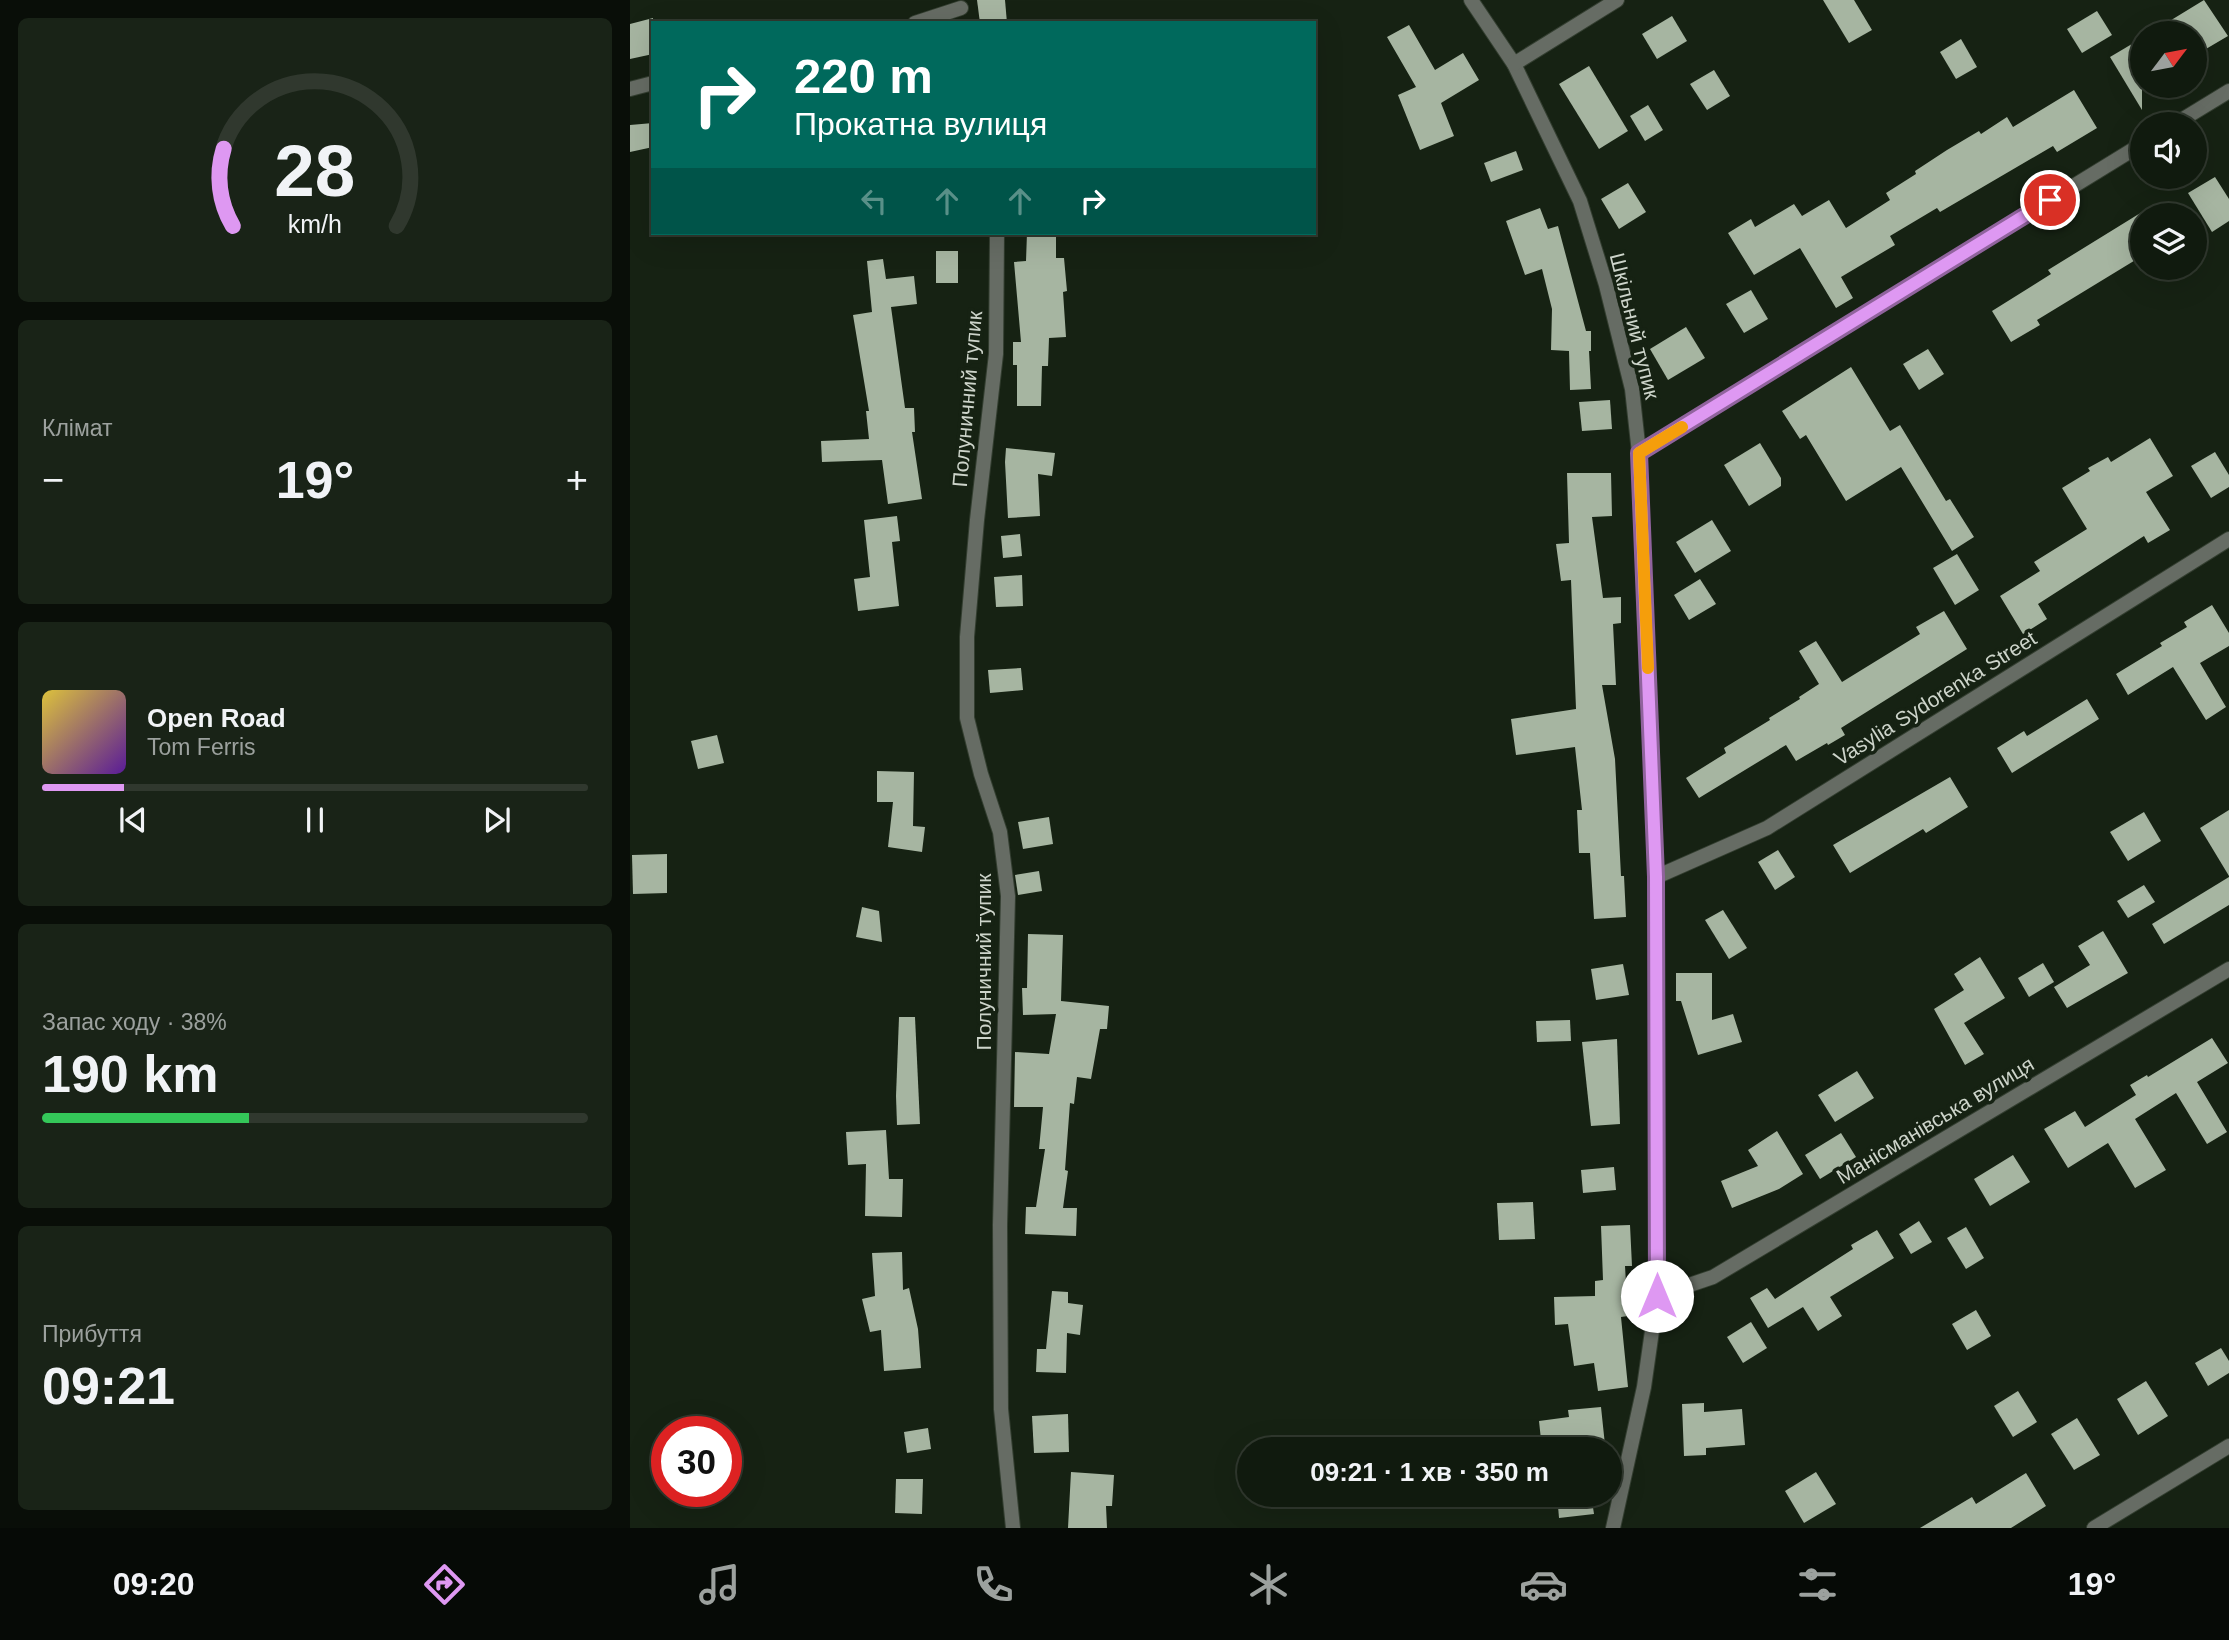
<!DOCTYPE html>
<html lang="uk">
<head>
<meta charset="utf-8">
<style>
	body { margin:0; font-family:Arial,sans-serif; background:#192317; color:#f1f3f6; height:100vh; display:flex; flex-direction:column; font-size:26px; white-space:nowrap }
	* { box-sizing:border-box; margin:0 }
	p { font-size:23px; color:#9ca19e }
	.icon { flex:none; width:38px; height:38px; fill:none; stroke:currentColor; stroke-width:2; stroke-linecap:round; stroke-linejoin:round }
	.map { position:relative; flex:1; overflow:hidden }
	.sheet { display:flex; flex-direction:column; gap:18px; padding:18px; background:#090e08; width:630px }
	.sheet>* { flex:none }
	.banner { position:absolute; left:21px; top:21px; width:665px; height:214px; border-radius:0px; box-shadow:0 7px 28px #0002,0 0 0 2px #30382e; background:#00695c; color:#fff; overflow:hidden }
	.needle { width:46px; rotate:58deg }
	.tools { position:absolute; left:1500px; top:21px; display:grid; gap:14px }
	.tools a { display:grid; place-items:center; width:77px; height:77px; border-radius:50%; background:#101a0e; box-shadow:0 7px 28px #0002,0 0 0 2px #30382e; font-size:35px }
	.speed { position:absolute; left:21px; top:1416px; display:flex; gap:14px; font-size:35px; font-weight:700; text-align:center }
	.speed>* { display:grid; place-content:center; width:91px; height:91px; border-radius:50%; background:#101a0e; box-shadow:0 7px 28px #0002,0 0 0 2px #30382e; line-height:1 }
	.speed .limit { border:10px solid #d22; background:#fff; color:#111 }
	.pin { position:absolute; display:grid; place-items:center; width:60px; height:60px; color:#fff; margin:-30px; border:4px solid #fff; border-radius:50%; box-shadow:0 2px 7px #0007 }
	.me { position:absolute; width:77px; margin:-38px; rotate:0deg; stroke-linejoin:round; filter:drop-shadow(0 0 5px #0008) }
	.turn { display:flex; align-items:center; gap:24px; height:147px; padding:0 28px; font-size:32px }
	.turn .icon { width:91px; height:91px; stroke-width:2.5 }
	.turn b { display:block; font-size:49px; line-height:60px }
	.lanes { display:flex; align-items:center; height:66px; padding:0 28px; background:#0003; justify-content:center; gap:35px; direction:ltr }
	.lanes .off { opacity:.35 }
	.big { font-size:52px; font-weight:800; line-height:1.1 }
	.sheet .widget { flex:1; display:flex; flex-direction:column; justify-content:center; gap:10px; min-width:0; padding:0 24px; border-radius:10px; background:#192317 }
	.sheet .dial { align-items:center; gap:0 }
	.dial svg { height:182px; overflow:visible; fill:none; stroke:#30382e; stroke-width:7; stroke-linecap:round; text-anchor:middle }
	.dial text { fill:#f1f3f6; stroke:none }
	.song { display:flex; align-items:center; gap:21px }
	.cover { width:84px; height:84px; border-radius:10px; background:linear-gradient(135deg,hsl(50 70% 55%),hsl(270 70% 35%)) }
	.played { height:7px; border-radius:4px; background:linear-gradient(90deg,#de98f2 15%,#30382e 15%) }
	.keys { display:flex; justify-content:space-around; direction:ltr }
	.heat { display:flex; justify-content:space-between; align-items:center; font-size:38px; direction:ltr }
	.charge { height:10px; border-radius:5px; background:linear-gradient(90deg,#34c759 38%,#30382e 0) }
	.trip { position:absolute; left:607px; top:1437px; width:385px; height:70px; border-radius:35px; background:#101a0e; box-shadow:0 7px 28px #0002,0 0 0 2px #30382e; font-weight:800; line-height:70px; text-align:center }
	.dock { display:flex; height:112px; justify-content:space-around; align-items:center; background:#060a06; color:#9ca19e }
	.dock .icon { width:49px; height:49px }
	.dock .current { color:#de98f2 }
	.dock b { font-size:32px; color:#f1f3f6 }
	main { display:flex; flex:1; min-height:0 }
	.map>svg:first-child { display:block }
	.building { fill:#a6b5a1 }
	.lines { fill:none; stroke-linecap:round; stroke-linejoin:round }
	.minor-casing { stroke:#333e30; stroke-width:16 }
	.minor { stroke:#666c64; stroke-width:14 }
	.route-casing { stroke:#90639d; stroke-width:18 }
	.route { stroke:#de98f2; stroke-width:12 }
	.slow { stroke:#f59e0b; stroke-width:12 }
	.labels { text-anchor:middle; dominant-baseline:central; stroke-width:7; stroke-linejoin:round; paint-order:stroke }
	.street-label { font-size:21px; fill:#cdd4ca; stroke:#162213 }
</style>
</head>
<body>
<main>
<section class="sheet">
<div class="widget dial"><svg viewBox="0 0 100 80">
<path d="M14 69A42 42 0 1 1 86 69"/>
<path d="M14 69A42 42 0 0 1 10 35" stroke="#de98f2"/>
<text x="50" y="56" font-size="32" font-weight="700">28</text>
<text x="50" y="72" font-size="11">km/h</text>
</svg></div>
<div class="widget"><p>Клімат</p>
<div class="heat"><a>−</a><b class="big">19°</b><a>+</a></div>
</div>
<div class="widget">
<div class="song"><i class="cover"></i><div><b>Open Road</b><p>Tom Ferris</p></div></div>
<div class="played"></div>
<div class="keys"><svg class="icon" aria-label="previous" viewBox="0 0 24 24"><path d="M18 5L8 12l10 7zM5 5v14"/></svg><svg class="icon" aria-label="pause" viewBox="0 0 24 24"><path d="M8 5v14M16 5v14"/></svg><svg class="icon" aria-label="next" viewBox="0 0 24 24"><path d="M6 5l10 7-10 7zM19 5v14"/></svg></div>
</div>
<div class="widget"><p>Запас ходу · 38%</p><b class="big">190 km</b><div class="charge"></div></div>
<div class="widget"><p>Прибуття</p><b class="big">09:21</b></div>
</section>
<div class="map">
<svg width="1599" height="1528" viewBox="0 0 1599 1528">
	<rect width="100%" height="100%" fill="#162213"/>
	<g class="building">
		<path d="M 347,0 L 375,0 L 377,23 L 350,23 Z"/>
		<path d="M 1193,0 L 1224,0 L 1242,30 L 1219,43 Z"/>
		<path d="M 1574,0 L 1598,36 L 1564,56 L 1564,33 L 1520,33 Z"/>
		<path d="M 1467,11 L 1482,35 L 1452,53 L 1437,29 Z"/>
		<path d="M 1042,16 L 1057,41 L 1027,59 L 1012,34 Z"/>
		<path d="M 23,18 L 23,54 L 0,59 L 0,24 Z"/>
		<path d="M 779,25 L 805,70 L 833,53 L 849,80 L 811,103 L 824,136 L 790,150 L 768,95 L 786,87 L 757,37 Z"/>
		<path d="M 1512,38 L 1512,110 L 1480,57 Z"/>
		<path d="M 1331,39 L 1347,67 L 1326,79 L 1310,52 Z"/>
		<path d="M 959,66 L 998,131 L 969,149 L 929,84 Z"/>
		<path d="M 1084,70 L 1100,96 L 1077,110 L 1060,84 Z"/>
		<path d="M 1444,90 L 1467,128 L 1427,152 L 1423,146 L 1310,212 L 1307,208 L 1260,236 L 1265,245 L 1211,277 L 1223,298 L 1206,308 L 1170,248 L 1124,275 L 1098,233 L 1121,219 L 1125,227 L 1164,204 L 1172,216 L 1199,200 L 1216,228 L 1260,200 L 1256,193 L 1286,174 L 1285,171 L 1317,150 L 1349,131 L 1351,134 L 1377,117 L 1383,127 Z"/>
		<path d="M 1018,105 L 1033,130 L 1015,141 L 1000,116 Z"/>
		<path d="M 23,123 L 23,147 L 0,152 L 0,125 Z"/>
		<path d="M 886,151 L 893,170 L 861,182 L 854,163 Z"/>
		<path d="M 1585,177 L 1599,199 L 1599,221 L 1582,232 L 1558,193 Z"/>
		<path d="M 998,183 L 1016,212 L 989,229 L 971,199 Z"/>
		<path d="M 910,208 L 918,229 L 928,226 L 956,331 L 961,331 L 961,351 L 959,351 L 961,389 L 940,390 L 939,351 L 921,350 L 922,309 L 912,269 L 895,275 L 876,221 Z"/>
		<path d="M 1512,212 L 1512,256 L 1407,320 L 1410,325 L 1381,342 L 1362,311 L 1421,274 L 1418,270 Z"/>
		<path d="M 397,233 L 426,233 L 426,258 L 434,258 L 437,291 L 433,292 L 436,337 L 419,338 L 418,366 L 412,366 L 411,406 L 387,406 L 387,365 L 383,365 L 383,342 L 391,342 L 384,262 L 396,261 Z"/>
		<rect x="306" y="251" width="22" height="32"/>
		<path d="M 253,259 L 256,279 L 284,276 L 287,304 L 261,307 L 275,408 L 284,408 L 285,432 L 282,432 L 292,499 L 258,504 L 252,460 L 192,462 L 191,441 L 239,439 L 236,411 L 239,411 L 223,315 L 242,312 L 237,261 Z"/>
		<path d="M 1121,290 L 1138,319 L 1114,333 L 1096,304 Z"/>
		<path d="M 1056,327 L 1075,358 L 1038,380 L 1020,349 Z"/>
		<path d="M 1298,349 L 1314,374 L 1289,390 L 1273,364 Z"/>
		<path d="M 1221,367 L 1260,431 L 1270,425 L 1316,501 L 1320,499 L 1344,537 L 1322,551 L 1271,467 L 1216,501 L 1176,435 L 1170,439 L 1152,411 Z"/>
		<path d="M 980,400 L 982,429 L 952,431 L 949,402 Z"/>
		<path d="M 1520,438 L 1543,476 L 1516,492 L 1540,530 L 1518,543 L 1514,536 L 1408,604 L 1417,619 L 1393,634 L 1370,596 L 1410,571 L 1404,562 L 1457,529 L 1432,488 L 1460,471 L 1458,468 L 1478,457 L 1481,462 Z"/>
		<path d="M 1130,443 L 1151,478 L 1151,486 L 1119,506 L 1094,465 Z"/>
		<path d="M 376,448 L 425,453 L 422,476 L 408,474 L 410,516 L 378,518 L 375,462 Z"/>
		<path d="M 1585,452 L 1599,475 L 1599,487 L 1581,498 L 1561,466 Z"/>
		<path d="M 937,473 L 981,473 L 982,516 L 962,517 L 973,598 L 991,597 L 991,623 L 983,624 L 986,685 L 972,685 L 985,759 L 991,876 L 994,876 L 996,917 L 964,919 L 960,853 L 949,853 L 947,810 L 952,810 L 945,747 L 886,755 L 881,719 L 946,709 L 941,580 L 931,581 L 926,544 L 939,543 Z"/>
		<path d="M 267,516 L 270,541 L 262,542 L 269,606 L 228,611 L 224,579 L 240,577 L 234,520 Z"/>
		<path d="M 1082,520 L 1101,551 L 1065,573 L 1046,542 Z"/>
		<path d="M 390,534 L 392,556 L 373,558 L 371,536 Z"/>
		<path d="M 1327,554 L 1349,590 L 1325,605 L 1303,568 Z"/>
		<path d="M 392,575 L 393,606 L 366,607 L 364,577 Z"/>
		<path d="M 1070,579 L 1086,604 L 1059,620 L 1044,595 Z"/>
		<path d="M 1582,605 L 1599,633 L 1599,646 L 1570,663 L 1596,707 L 1576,720 L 1543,667 L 1498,695 L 1486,674 L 1532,646 L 1530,643 L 1557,627 L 1554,622 Z"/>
		<path d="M 1314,611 L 1337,649 L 1211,728 L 1215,735 L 1198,745 L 1197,743 L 1166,761 L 1156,745 L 1069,798 L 1056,778 L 1096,753 L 1094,748 L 1140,720 L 1139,718 L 1170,699 L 1169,697 L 1189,684 L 1169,651 L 1186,641 L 1212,682 L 1290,634 L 1286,627 Z"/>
		<path d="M 391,668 L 393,690 L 360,693 L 358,670 Z"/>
		<path d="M 1457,699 L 1469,719 L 1382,773 L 1367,748 L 1394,731 L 1397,736 Z"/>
		<path d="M 87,735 L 94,763 L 68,769 L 61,741 Z"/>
		<path d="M 247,771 L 284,772 L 283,826 L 295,827 L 292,852 L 258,847 L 263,802 L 247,802 Z"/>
		<path d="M 1320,777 L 1338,807 L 1296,833 L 1293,829 L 1220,873 L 1203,845 Z"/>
		<path d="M 1599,810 L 1599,876 L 1570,828 Z"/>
		<path d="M 1514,812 L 1531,841 L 1498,861 L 1480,832 Z"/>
		<path d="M 419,817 L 423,844 L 393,849 L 388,822 Z"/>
		<path d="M 1148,850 L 1165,877 L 1145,890 L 1128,862 Z"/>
		<path d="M 37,854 L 37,893 L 3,894 L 2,855 Z"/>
		<path d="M 409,871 L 412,891 L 388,895 L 385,875 Z"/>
		<path d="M 1599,877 L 1599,905 L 1534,944 L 1522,924 Z"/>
		<path d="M 1514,885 L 1525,902 L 1498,918 L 1487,901 Z"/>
		<path d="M 232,907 L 249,911 L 252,942 L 226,937 Z"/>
		<path d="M 1093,910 L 1117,948 L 1099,959 L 1075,920 Z"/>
		<path d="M 1473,931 L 1498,973 L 1437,1008 L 1424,987 L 1460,965 L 1448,946 Z"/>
		<path d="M 398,934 L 433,935 L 431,1001 L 479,1006 L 477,1029 L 470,1029 L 461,1079 L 447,1077 L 444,1104 L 440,1103 L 435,1170 L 438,1171 L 433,1208 L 447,1208 L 446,1236 L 395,1234 L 396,1207 L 406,1207 L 415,1149 L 409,1149 L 413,1107 L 384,1107 L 385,1052 L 419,1054 L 426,1014 L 393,1015 L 392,988 L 397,988 Z"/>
		<path d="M 1350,957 L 1375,998 L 1334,1023 L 1354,1054 L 1335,1065 L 1304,1009 L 1334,990 L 1324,974 Z"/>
		<path d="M 1413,963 L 1424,982 L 1399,997 L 1388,978 Z"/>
		<path d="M 993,964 L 999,995 L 966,1000 L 961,969 Z"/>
		<path d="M 1046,973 L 1082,973 L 1082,1020 L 1103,1014 L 1112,1042 L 1068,1055 L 1051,1001 L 1046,1001 Z"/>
		<path d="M 269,1017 L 285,1017 L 290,1124 L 267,1125 L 266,1096 Z"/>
		<path d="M 940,1020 L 941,1041 L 907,1042 L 906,1021 Z"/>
		<path d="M 1582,1038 L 1598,1063 L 1567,1082 L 1597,1132 L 1577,1144 L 1546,1093 L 1505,1119 L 1536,1170 L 1505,1188 L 1478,1143 L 1438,1168 L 1414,1129 L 1445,1111 L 1455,1127 L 1506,1095 L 1500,1085 L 1517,1075 L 1518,1077 Z"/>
		<path d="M 987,1039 L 990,1124 L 961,1126 L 952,1042 Z"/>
		<path d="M 1227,1071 L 1244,1098 L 1205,1122 L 1188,1095 Z"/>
		<path d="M 256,1130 L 259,1179 L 273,1179 L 272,1217 L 235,1216 L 236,1164 L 218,1165 L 216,1132 Z"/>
		<path d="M 1147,1131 L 1173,1174 L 1149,1189 L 1102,1208 L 1091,1181 L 1128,1166 L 1118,1150 Z"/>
		<path d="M 1211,1133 L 1226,1157 L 1190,1179 L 1175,1155 Z"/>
		<path d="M 1383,1155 L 1400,1182 L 1360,1206 L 1344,1179 Z"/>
		<path d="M 984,1167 L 986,1190 L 953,1193 L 951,1170 Z"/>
		<path d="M 903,1202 L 905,1239 L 869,1240 L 867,1203 Z"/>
		<path d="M 1289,1221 L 1302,1242 L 1281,1254 L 1269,1234 Z"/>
		<path d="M 1000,1225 L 1002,1266 L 995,1266 L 998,1316 L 991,1317 L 998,1387 L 968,1391 L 964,1363 L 944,1366 L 938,1324 L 925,1325 L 924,1297 L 965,1296 L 965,1281 L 973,1280 L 971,1226 Z"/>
		<path d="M 1336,1227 L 1354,1258 L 1336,1269 L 1317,1238 Z"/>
		<path d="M 1247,1230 L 1264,1258 L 1200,1297 L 1212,1316 L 1188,1331 L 1173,1307 L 1138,1328 L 1120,1298 L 1137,1288 L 1145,1299 L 1223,1249 L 1221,1245 Z"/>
		<path d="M 272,1252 L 273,1290 L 279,1288 L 288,1329 L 291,1368 L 254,1371 L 251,1330 L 240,1332 L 232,1299 L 245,1296 L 242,1253 Z"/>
		<path d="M 422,1291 L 438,1292 L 438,1303 L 453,1305 L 450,1335 L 437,1333 L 436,1373 L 406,1372 L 407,1349 L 416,1349 Z"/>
		<path d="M 1346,1310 L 1361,1336 L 1337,1350 L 1322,1324 Z"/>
		<path d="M 1121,1322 L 1137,1348 L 1113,1363 L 1097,1337 Z"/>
		<path d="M 1591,1348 L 1599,1361 L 1599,1373 L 1578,1386 L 1565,1363 Z"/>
		<path d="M 1516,1381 L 1538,1416 L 1508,1435 L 1487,1399 Z"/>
		<path d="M 1388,1391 L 1407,1422 L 1383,1437 L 1364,1406 Z"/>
		<path d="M 1074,1403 L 1074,1412 L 1112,1409 L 1115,1445 L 1076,1448 L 1076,1455 L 1054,1456 L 1052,1404 Z"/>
		<path d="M 971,1407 L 975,1445 L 912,1449 L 909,1421 L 939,1417 L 938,1410 Z"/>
		<path d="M 438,1414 L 439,1452 L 404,1453 L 402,1416 Z"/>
		<path d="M 1447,1418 L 1470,1455 L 1444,1470 L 1421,1434 Z"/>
		<path d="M 298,1428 L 301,1449 L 277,1453 L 274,1432 Z"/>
		<path d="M 441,1472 L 484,1475 L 482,1506 L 476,1506 L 477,1528 L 438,1528 Z"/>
		<path d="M 1186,1472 L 1206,1504 L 1174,1523 L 1155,1491 Z"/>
		<path d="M 1396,1473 L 1416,1506 L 1381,1528 L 1290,1528 L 1342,1497 L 1346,1504 Z"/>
		<path d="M 266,1479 L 293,1479 L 292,1514 L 265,1513 Z"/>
		<path d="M 927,1494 L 961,1494 L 964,1514 L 929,1518 Z"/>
	</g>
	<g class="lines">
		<defs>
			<g id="minor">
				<path d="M 841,0 L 884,64 L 950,201 L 976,285 L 1002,389 L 1009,453 L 1026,877 L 1027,1296 L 1014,1387 L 983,1528"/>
				<path d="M 285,23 L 331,8"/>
				<path d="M 884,64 L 987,0"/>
				<path d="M 0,89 L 23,83"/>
				<path d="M 1545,124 L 1599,91"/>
				<path d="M 367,233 L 366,354 L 347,520 L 337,637 L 337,718 L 351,774 L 370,832 L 378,896 L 370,1225 L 371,1409 L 383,1528"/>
				<path d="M 1009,453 L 1512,144"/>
				<path d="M 1026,877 L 1137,828 L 1599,539"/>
				<path d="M 1027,1296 L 1083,1277 L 1599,969"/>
				<path d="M 1464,1528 L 1599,1446"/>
			</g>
		</defs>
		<use href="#minor" class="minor-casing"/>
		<use href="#minor" class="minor"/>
	</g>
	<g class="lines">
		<defs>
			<path id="route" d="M 1027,1296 L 1026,877 L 1009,453 L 1420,200"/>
		</defs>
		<use href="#route" class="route-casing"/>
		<use href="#route" class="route"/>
		<path class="slow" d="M 1018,668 L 1009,453 L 1052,427"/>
	</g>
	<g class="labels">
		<g class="street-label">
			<text transform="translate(1005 326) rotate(76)">Шкільний тупик</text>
			<text transform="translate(337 399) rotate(-85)">Полуничний тупик</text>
			<text transform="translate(1305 698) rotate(-32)">Vasylia Sydorenka Street</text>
			<text transform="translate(353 962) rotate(-90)">Полуничний тупик</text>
			<text transform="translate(1305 1120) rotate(-31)">Манісманівська вулиця</text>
		</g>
	</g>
</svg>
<div class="tools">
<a><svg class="needle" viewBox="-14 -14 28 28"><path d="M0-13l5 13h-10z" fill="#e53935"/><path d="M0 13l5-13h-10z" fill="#9ca19e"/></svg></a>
<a><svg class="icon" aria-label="sound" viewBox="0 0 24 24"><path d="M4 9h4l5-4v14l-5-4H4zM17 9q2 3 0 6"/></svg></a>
<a><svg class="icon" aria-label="layers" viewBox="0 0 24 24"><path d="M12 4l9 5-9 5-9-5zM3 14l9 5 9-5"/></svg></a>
</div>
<div class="speed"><div class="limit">30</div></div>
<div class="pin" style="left:1420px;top:200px;background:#d93025"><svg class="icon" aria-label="arrive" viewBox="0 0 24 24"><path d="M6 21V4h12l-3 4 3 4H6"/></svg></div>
<svg class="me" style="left:1027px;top:1296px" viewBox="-20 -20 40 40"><circle r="19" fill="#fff"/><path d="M0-13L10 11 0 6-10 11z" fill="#de98f2"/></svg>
<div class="trip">09:21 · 1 хв · 350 m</div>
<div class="banner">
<div class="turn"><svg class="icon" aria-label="right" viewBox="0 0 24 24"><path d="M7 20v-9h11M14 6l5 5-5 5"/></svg><div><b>220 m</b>Прокатна вулиця</div></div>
<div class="lanes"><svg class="icon off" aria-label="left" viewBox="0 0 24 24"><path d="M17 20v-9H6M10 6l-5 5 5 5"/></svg><svg class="icon off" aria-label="ahead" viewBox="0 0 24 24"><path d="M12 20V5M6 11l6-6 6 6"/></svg><svg class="icon off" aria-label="ahead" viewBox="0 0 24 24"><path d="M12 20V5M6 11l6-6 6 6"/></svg><svg class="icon" aria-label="right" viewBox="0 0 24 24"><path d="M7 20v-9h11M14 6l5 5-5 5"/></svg></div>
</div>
</div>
</main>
<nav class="dock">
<b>09:20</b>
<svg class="icon current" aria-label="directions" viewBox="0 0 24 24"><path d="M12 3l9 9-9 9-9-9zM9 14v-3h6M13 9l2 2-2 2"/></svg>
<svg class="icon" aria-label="music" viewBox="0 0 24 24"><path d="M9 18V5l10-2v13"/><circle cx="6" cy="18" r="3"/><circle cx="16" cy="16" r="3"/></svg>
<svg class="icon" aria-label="phone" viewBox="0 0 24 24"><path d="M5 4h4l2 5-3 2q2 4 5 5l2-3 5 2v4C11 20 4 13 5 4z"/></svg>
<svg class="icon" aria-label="climate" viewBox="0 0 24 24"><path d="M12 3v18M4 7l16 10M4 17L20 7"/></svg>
<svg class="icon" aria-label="car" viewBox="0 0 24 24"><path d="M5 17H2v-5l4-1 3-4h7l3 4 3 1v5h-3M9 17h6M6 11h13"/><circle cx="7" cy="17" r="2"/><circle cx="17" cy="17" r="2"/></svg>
<svg class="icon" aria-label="filters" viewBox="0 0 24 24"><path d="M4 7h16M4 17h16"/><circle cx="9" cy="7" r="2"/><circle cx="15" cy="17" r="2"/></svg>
<b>19°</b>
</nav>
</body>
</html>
